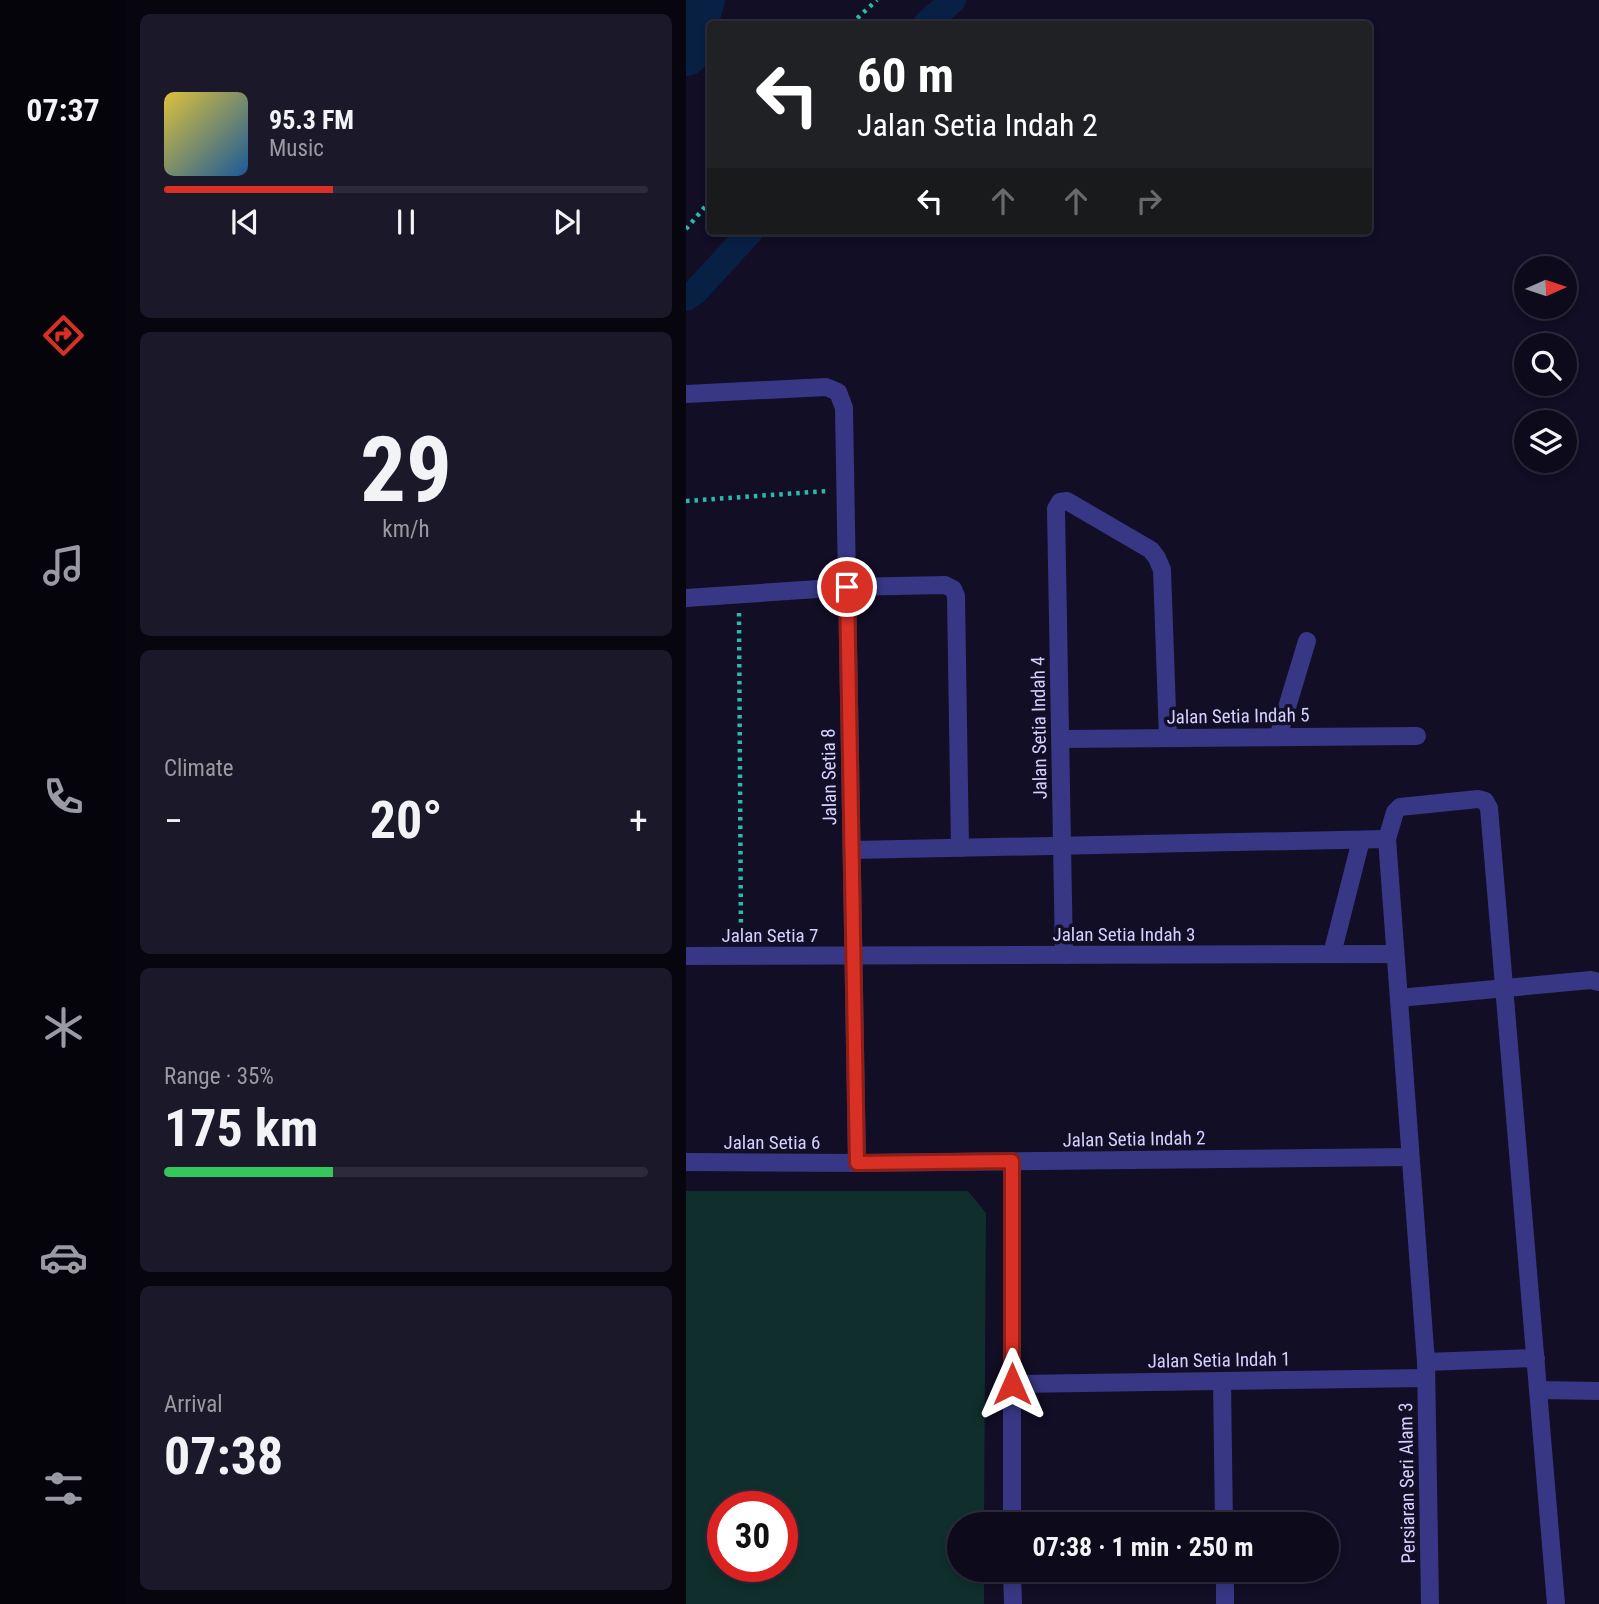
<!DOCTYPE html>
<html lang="en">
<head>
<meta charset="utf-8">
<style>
	body { margin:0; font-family:"Roboto Condensed",sans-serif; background:#1b1829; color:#f1f3f6; height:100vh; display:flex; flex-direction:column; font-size:26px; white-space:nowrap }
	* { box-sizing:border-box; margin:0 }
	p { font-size:23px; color:#9a9aa3 }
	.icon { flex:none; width:38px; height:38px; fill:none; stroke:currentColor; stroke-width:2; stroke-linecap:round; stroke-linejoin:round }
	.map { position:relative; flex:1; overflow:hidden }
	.drawer { display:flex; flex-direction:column; gap:14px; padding:14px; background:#07060f; width:560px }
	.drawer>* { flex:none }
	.top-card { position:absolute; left:21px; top:21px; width:665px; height:214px; border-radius:7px; box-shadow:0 4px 10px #0003,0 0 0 2px #2d2b3b; background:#202124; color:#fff; overflow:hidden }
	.needle { width:46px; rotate:87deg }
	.buttons { position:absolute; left:828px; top:256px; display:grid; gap:14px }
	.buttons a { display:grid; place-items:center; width:63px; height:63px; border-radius:50%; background:#0d0a1c; box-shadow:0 4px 10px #0003,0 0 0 2px #2d2b3b; font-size:35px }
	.speed { position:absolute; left:21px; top:1491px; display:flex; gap:14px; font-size:35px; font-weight:700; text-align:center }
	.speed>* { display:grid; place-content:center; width:91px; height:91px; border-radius:50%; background:#0d0a1c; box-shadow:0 4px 10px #0003,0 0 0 2px #2d2b3b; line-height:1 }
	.speed .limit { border:10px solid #d22; background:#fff; color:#111 }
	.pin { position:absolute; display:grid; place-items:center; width:60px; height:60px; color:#fff; margin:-30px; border:4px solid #fff; border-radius:50%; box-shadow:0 2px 7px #0007 }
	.me { position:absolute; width:77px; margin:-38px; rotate:0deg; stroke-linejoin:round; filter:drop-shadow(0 0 5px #0008) }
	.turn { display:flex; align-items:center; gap:24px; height:147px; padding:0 35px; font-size:32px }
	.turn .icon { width:91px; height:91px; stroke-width:2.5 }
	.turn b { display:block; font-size:49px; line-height:60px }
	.lanes { display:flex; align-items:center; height:66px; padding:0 35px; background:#0003; justify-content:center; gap:35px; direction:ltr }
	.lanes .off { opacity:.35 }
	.big { font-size:52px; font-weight:700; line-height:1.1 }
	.drawer .widget { flex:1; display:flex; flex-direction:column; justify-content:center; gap:10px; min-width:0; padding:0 24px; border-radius:10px; background:#1b1829 }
	.drawer .dial { align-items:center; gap:0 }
	.dial b { font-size:91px; line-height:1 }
	.song { display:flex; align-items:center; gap:21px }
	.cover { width:84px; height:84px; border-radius:10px; background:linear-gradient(135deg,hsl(50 70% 55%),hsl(210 70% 35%)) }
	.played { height:7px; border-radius:4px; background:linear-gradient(90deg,#d93025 35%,#2d2b3b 35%) }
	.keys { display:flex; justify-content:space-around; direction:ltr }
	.heat { display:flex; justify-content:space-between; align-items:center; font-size:38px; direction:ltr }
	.charge { height:10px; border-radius:5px; background:linear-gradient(90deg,#34c759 35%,#2d2b3b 0) }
	.trip { position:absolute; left:261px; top:1512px; width:392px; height:70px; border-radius:35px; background:#0d0a1c; box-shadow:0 4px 10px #0003,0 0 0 2px #2d2b3b; font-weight:700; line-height:70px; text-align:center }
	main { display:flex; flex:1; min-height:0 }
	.tab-bar { display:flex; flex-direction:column; width:126px; justify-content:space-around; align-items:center; background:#05040b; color:#9a9aa3 }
	.tab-bar .icon { width:49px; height:49px }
	.tab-bar .current { color:#d93025 }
	.tab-bar b { font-size:32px; color:#f1f3f6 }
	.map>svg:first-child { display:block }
	.green { fill:#102f2c; fill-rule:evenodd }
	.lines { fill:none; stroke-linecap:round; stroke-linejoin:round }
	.canal { stroke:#082043; stroke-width:26 }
	.river { stroke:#082043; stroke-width:46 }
	.path { stroke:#2abaab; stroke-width:4.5; stroke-dasharray:3.5 5; stroke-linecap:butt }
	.minor { stroke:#373785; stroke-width:18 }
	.route-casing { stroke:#8d1f18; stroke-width:18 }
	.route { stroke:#d93025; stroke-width:12 }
	.labels { text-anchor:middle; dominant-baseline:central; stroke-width:7; stroke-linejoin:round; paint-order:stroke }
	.street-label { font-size:19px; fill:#d4d1ff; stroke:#110e25 }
</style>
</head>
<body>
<main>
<nav class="tab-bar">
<b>07:37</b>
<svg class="icon current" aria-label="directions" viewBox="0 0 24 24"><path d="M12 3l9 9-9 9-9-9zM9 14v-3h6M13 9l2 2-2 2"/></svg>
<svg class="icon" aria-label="music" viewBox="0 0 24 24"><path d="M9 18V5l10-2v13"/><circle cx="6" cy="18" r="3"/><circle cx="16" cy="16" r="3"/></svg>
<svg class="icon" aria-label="phone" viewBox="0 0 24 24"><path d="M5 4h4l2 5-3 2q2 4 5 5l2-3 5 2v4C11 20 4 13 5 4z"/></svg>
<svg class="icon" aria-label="climate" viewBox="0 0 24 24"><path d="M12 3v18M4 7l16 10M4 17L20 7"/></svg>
<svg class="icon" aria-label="car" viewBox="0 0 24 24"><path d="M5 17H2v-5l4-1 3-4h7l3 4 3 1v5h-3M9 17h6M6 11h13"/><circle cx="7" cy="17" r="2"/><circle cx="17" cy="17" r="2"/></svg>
<svg class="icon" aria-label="filters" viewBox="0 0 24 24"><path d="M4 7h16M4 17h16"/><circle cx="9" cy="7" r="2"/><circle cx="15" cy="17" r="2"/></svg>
</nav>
<section class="drawer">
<div class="widget">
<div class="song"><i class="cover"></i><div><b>95.3 FM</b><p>Music</p></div></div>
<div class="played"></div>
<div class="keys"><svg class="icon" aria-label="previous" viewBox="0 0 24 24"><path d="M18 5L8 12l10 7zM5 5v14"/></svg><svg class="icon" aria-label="pause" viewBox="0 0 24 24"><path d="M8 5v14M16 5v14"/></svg><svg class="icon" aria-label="next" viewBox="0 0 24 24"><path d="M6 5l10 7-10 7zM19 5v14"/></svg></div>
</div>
<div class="widget dial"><b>29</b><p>km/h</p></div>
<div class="widget"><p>Climate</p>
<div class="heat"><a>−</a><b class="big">20°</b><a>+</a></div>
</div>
<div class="widget"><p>Range · 35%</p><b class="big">175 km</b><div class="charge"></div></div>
<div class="widget"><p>Arrival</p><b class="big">07:38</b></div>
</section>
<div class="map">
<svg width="913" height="1604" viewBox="0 0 913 1604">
	<rect width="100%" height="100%" fill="#110e25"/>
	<path class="green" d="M 0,1191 L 282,1191 L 300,1213 L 298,1524 L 273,1524 L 273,1570 L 298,1570 L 298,1604 L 0,1604 ZM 37,1507 L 96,1507 L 96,1566 L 37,1566 Z"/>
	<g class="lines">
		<g class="canal">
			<path d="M 240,24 L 267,0"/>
			<path d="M 0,298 L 9,292 L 65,231"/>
		</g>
		<path class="river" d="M 0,53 L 16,0"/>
		<g class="path">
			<path d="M 165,24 L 191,0"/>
			<path d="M 0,229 L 24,201"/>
			<path d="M 0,501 L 141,491"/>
			<path d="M 53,613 L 55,937"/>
		</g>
		<g class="minor">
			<path d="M 0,394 L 140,387 L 152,392 L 158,408 L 171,1163"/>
			<path d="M 0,598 L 161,587 L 259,585 L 267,589 L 270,596 L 274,848"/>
			<path d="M 592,737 L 621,641"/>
			<path d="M 375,739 L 731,736"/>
			<path d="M 166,850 L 701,839"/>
			<path d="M 646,954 L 675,840"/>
			<path d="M 378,955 L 370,509 L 374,502 L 381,501 L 465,550 L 471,558 L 476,570 L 482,738"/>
			<path d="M 0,956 L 709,954"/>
			<path d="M 713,998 L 905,980 L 913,982"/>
			<path d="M 326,1161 L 326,1524"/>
			<path d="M 0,1162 L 171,1163 L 724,1157"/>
			<path d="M 740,1362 L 850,1358"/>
			<path d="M 536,1381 L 538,1524"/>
			<path d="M 326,1384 L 740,1378"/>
			<path d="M 852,1390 L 913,1391"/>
			<path d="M 326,1570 L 327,1604"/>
			<path d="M 539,1570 L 539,1604"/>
			<path d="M 744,1604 L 740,1362 L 701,839 L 709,812 L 714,807 L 792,799 L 799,801 L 803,808 L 870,1604"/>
		</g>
	</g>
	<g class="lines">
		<defs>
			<path id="route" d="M 161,587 L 171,1163 L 326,1161 L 326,1384"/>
		</defs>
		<use href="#route" class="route-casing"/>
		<use href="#route" class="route"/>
	</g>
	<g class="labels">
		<g class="street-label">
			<text transform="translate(552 716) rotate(-1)">Jalan Setia Indah 5</text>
			<text transform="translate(353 728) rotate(-91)">Jalan Setia Indah 4</text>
			<text transform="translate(143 777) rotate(-91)">Jalan Setia 8</text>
			<text x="438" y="934">Jalan Setia Indah 3</text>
			<text x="84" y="935">Jalan Setia 7</text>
			<text transform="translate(448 1139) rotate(-1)">Jalan Setia Indah 2</text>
			<text x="86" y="1142">Jalan Setia 6</text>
			<text transform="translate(533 1360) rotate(-1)">Jalan Setia Indah 1</text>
			<text transform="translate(721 1483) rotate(-91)">Persiaran Seri Alam 3</text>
		</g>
	</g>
</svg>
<div class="buttons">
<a><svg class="needle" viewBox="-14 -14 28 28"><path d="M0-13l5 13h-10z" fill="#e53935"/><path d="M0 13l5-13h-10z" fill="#9a9aa3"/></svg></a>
<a><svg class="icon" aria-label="search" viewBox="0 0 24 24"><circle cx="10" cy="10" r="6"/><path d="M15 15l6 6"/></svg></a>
<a><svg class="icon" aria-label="layers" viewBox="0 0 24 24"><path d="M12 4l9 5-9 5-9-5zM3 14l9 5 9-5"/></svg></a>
</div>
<div class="speed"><div class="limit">30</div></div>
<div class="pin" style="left:161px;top:587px;background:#d93025"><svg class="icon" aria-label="arrive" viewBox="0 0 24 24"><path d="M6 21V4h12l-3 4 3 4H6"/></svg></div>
<svg class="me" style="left:326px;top:1384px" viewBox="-20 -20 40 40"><path d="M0-17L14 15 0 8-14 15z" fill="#d93025" stroke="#fff" stroke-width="4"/></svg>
<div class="trip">07:38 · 1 min · 250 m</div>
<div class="top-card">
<div class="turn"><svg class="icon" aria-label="left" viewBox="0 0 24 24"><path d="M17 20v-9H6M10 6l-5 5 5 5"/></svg><div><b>60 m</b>Jalan Setia Indah 2</div></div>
<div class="lanes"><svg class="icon" aria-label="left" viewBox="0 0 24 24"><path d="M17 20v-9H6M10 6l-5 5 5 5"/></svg><svg class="icon off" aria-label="ahead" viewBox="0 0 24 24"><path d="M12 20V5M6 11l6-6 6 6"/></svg><svg class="icon off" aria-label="ahead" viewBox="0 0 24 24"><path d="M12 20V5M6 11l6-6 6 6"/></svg><svg class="icon off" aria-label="right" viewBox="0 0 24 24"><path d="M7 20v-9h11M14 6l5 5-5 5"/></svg></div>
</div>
</div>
</main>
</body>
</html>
